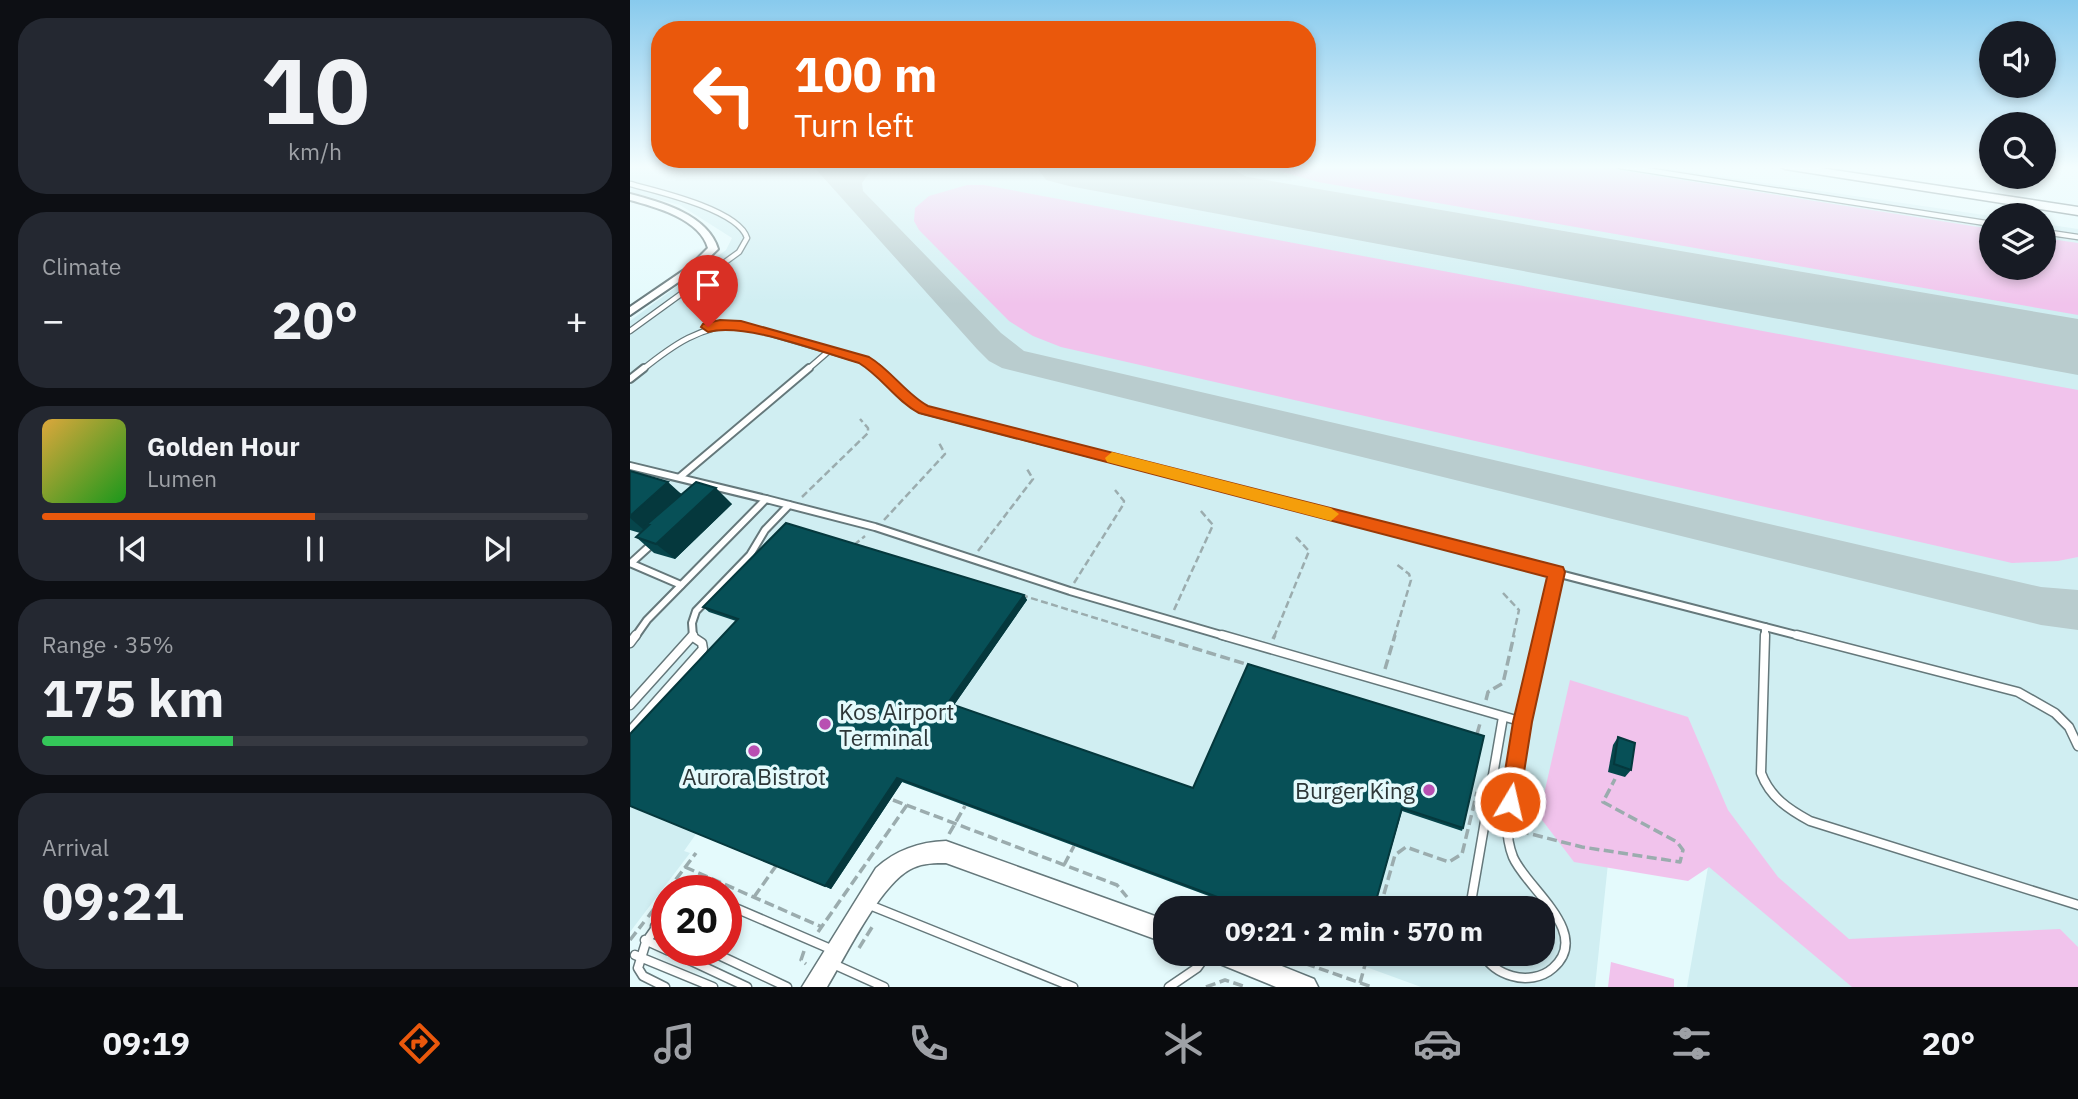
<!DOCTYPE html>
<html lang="en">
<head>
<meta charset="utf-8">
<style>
	body { margin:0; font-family:"IBM Plex Sans",sans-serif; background:#242831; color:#f1f3f6; height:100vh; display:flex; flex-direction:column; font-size:26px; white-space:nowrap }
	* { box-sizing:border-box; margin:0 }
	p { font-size:23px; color:#9ea1a6 }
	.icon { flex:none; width:38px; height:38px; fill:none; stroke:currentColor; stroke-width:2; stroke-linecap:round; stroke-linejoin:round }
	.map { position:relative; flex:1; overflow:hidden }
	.details { display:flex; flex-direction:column; gap:18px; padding:18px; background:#0d0f14; width:630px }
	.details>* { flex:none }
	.hud { position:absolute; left:21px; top:21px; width:665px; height:147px; border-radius:28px; box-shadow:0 4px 10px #0003; background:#ea580c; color:#fff; overflow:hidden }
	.tools { position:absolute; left:1349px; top:21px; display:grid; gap:14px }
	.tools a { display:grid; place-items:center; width:77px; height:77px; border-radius:50%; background:#171b24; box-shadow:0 4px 10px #0003; font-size:35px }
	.speed { position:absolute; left:21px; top:875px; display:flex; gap:14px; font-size:35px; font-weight:700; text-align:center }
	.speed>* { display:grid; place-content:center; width:91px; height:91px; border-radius:50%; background:#171b24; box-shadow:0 4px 10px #0003; line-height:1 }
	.speed .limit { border:10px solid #d22; background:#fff; color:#111 }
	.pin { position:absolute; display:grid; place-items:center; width:60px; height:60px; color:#fff; margin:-72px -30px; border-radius:50% 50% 50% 0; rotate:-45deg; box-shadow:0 0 7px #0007 }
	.pin .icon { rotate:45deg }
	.me { position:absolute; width:77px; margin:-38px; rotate:9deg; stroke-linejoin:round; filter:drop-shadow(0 0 5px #0008) }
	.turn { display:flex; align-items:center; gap:24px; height:147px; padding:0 28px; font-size:32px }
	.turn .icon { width:91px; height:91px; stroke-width:2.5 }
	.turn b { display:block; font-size:49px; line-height:60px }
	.big { font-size:52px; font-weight:700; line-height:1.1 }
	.details .card { flex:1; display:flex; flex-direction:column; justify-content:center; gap:10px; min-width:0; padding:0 24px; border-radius:28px; background:#242831 }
	.details .dial { align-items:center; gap:0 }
	.dial b { font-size:91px; line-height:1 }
	.song { display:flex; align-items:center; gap:21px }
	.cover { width:84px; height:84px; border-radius:10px; background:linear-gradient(135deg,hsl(40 70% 55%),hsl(120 70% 35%)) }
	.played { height:7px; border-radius:4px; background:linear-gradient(90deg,#ea580c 50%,#363941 50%) }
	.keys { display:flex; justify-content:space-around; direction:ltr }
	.heat { display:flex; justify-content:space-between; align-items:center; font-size:38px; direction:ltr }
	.charge { height:10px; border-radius:5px; background:linear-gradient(90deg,#34c759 35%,#363941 0) }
	.trip { position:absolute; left:523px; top:896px; width:402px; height:70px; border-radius:28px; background:#171b24; box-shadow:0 4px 10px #0003; font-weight:700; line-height:70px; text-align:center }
	.dock { display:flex; height:112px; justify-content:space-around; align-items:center; background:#090b0e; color:#9ea1a6 }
	.dock .icon { width:49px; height:49px }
	.dock .current { color:#ea580c }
	.dock b { font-size:32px; color:#f1f3f6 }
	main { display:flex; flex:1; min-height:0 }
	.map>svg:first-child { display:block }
	.built { fill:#d0eef2 }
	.green { fill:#f1c3ec }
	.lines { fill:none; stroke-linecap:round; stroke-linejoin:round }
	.taxiway { fill:#b9ccce; fill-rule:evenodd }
	.runway { fill:#b9ccce; fill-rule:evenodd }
	.service-far2-casing { stroke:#65787b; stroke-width:7 }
	.service-far1-casing { stroke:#65787b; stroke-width:10 }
	.service-casing { stroke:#65787b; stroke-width:11 }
	.minor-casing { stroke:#65787b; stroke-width:4 }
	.tertiary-casing { stroke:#65787b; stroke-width:3 }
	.secondary-casing { stroke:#65787b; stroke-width:3 }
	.path-far1 { stroke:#9bacae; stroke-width:2.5; stroke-dasharray:7 3.5; stroke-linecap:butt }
	.path { stroke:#9bacae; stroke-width:3.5; stroke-dasharray:10 4.5; stroke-linecap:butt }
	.service-far2 { stroke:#fff; stroke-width:4.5 }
	.service-far1 { stroke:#fff; stroke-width:6 }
	.service { stroke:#fff; stroke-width:8 }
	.minor { fill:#fff; fill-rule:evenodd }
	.tertiary { fill:#fff; fill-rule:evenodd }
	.secondary { fill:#fff; fill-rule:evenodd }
	.wall { fill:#06454b }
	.shaded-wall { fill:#05383d }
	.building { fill:#075057; stroke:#05383d; stroke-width:2 }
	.route { fill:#ea580c; stroke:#983908; stroke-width:2 }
	.slow { fill:#f59e0b }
	.poi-dot { fill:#b84fb2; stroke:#e4fafc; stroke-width:2.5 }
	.labels { text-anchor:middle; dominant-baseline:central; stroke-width:7; stroke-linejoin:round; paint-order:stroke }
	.near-poi-label { font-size:23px; fill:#2e3738; stroke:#e4fafc; text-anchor:start }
</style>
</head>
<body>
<main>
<section class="details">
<div class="card dial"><b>10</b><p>km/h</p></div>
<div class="card"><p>Climate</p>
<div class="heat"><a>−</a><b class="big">20°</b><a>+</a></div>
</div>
<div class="card">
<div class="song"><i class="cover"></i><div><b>Golden Hour</b><p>Lumen</p></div></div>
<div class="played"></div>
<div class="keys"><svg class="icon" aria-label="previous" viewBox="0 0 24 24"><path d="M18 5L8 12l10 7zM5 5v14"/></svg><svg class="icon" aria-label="pause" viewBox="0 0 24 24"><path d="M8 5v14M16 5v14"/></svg><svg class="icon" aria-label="next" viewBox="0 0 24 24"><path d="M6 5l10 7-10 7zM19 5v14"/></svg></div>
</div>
<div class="card"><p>Range · 35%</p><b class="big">175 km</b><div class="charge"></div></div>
<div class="card"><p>Arrival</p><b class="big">09:21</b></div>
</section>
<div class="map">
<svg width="1448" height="987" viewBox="0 0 1448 987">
	<rect width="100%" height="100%" fill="#e4fafc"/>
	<path class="built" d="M 0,166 L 1019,166 L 1361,216 L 1362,268 L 1414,268 L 1414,224 L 1448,229 L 1448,987 L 1057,987 L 1078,867 L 979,854 L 965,987 L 791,987 L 728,964 L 732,954 L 914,954 L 914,908 L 611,908 L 272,782 L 201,889 L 66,834 L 54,851 L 60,853 L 0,932 L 0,321 L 96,250 L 102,238 L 50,205 L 0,192 Z"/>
	<g class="green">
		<path d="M 632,166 L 964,166 L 1361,229 L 1362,268 L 1414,268 L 1414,238 L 1448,243 L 1448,315 L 688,182 Z"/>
		<path d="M 337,185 L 354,185 L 1448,390 L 1448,557 L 1428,561 L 1382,563 L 431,347 L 403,336 L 379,321 L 289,230 L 284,221 L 285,208 L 299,196 Z"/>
		<path d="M 940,680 L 1058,717 L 1098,810 L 1148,877 L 1219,939 L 1430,929 L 1448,947 L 1448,987 L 1222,987 L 1079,867 L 1058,881 L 944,862 L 909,816 Z"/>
		<path d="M 981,962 L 1044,979 L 1044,987 L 978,987 Z"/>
	</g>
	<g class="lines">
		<g class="taxiway">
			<path d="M 183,166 L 210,166 L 214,170 L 217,166 L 244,166 L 232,183 L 233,191 L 371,333 L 394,351 L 1411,587 L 1448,590 L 1448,630 L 1411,625 L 372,368 L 359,361 L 347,349 Z"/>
			<path d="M 551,166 L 598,166 L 651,197 L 655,203 L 651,209 L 641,211 L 631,209 L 574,174 C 556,188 529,191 506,186 L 502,180 L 506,174 L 541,171 Z"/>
		</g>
		<path class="runway" d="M 406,166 L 554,166 L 1448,319 L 1448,375 L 439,186 L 416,180 Z"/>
		<defs>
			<g id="service-far2">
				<path d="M 990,166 L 1362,224"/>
				<path d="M 0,184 C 27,191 109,210 117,238 L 109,252 L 0,331"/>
				<path d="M 1414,232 L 1448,237"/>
				<path d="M 12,370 C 43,345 71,325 111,325 L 243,364 L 249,370"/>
				<path d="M 177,370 L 200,350"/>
			</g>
			<g id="service-far1">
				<path d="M 247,368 L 283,404 L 294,410 L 1174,637"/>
				<path d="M 0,379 L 14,368"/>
				<path d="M 0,466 L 136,499"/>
				<path d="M 50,477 L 179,368"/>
				<path d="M 0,563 L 51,585"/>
				<path d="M 1,563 L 23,543"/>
				<path d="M 5,637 L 17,620 L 136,499 L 245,527 L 440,591 L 598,637"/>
				<path d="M 63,637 L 62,623 L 66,611 L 120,555 L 135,530 L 159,505"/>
				<path d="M 911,637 L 926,572"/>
				<path d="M 1135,637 L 1135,627"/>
			</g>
			<g id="service">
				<path d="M 592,635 L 893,722"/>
				<path d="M 1135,635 L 1131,773 C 1140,797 1158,809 1180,821 L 1448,905"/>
				<path d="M 1167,635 L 1388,692 L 1425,713 L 1439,727 L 1448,746"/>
				<path d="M 0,643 L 6,635"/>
				<path d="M 0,705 L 63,635"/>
				<path d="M 0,731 L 73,649 L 72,643 L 63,637"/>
				<path d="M 96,904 L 203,950"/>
				<path d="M 237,904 L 443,987"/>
				<path d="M 840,908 L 873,717"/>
				<path d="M 25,926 L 37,931"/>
				<path d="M 15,940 L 37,950"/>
				<path d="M 38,950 L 117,987"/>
				<path d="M 78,950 L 157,987"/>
				<path d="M 852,954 C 860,965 868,972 882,976 C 895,980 912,978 923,968 C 963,933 896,888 883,857 C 876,839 876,822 879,804 L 912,635"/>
				<path d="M 5,955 L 83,987"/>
				<path d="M 201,963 L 254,987"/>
				<path d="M 35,987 L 13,976 L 8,968 L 16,942 L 37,912"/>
				<path d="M 539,987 L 567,968 L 577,954"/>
			</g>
			<path id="minor" d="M 0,194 C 31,202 78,215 88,249 L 66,270 L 0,315 L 0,307 L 60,266 L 78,248 C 70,219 26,207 0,200 Z"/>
			<g id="tertiary">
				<path d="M 316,841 L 536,920 L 536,943 L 316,863 C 305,863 294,863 283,868 C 251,882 216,956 197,987 L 172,987 L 246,868 C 266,850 289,842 316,841 Z"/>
				<path d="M 581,954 L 622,954 L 684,979 L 688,987 L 646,987 L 585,962 Z"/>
			</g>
			<path id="secondary" d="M 1149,166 L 1177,166 L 1448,207 L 1448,215 L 1155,169 Z"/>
		</defs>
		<use href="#service-far2" class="service-far2-casing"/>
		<use href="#service-far1" class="service-far1-casing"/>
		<use href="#service" class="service-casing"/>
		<use href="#minor" class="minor-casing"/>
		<use href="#tertiary" class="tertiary-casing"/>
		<use href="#secondary" class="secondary-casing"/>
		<g class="path-far1">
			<path d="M 172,497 L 238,433 L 238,428 L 230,419"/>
			<path d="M 254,520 L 315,454 L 308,441"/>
			<path d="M 224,545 L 235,536"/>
			<path d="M 348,551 L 403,479 L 397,469"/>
			<path d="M 444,583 L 493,505 L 494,501 L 485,490"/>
			<path d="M 873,593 L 889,610 L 883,637"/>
			<path d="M 391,595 L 527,637"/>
			<path d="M 544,610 L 583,525 L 570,510"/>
			<path d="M 644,637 L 679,551 L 664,535"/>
			<path d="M 764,637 L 781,580 L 779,574 L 765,563"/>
		</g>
		<g class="path">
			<path d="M 521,635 L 619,665"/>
			<path d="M 643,639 L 645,635"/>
			<path d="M 755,669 L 765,635"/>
			<path d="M 856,700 L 858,692 L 873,683 L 884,635"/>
			<path d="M 847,734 L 851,720"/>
			<path d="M 263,800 L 487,885 L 497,897"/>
			<path d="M 889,831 L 952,847 L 1050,862 L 1053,850 L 1047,842 L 973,802 L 985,779"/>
			<path d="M 319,834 L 335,806"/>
			<path d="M 434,865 L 444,846"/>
			<path d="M 55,867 L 192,927"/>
			<path d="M 37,891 L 66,853"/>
			<path d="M 124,897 L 146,866"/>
			<path d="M 750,908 L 765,855 L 776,847 L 819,862 L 832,854 L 847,792"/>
			<path d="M 18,917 L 37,891"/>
			<path d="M 188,932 L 277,805"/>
			<path d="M 0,940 L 14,922"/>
			<path d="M 229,948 L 244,924"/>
			<path d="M 174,951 L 171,960 L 176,964"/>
			<path d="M 648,954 L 742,987"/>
			<path d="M 730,983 L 738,954"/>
			<path d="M 576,987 L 595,980 L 616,987"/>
		</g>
		<use href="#service-far2" class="service-far2"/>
		<use href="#service-far1" class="service-far1"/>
		<use href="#service" class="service"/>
		<use href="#minor" class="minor"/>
		<use href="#tertiary" class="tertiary"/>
		<use href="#secondary" class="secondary"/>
	</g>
	<g class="wall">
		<path d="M 0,471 L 52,494 L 102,504 L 45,559 L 24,553 L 6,537 L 10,533 L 0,530 Z"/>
		<path d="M 394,595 L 397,600 L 324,705 L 563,788 L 618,664 L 833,828 L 832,831 L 772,811 L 744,908 L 611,908 L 272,782 L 201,889 L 0,806 L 106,621 L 79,612 L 73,607 Z"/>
		<path d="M 988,737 L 1001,770 L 995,777 L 978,772 L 983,745 Z"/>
	</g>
	<g class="shaded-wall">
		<path d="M 38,482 L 59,501 L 19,525 L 16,525 L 25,533 L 21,536 L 0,518 L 0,516 Z"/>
		<path d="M 86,488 L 102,504 L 45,559 L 26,544 Z"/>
		<path d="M 394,595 L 397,600 L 322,708 L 318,703 Z"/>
		<path d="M 267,778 L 272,782 L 201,889 L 195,886 Z"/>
	</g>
	<g class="building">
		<path d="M 0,471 L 38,482 L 0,516 Z"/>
		<path d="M 66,482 L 86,488 L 26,544 L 6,537 L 19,525 L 16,525 Z"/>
		<path d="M 156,523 L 394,595 L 318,703 L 563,788 L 618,664 L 854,736 L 833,828 L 772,808 L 744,908 L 617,908 L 267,778 L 195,886 L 0,806 L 0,734 L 108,619 L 73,607 Z"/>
		<path d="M 988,737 L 1005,743 L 1001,770 L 984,764 Z"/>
	</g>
	<linearGradient id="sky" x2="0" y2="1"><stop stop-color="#88caed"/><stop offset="0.55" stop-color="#f3fdfe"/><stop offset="1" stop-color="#f3fdfe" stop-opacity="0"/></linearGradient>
	<rect width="1448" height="304" fill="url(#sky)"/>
	<path class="route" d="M 90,320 L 111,321 L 239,357 C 261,370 276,394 298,406 L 933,567 L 935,572 L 902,722 L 888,810 L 880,813 L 873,810 L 870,802 L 883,722 L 917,577 L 289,413 C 266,401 252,377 229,363 C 190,352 115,322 78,332 L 71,327 L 73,324 Z"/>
	<path class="slow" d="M 482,452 L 701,508 L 709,514 L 701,521 L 477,462 L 475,458 Z"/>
	<g class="poi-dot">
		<circle cx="195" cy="724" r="7"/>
		<circle cx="124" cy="751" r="7"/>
		<circle cx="799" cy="790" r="7"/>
	</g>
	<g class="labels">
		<g class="near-poi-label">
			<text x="209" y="711">Kos Airport<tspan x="209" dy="26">Terminal</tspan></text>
			<text x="124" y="776" text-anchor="middle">Aurora Bistrot</text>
			<text x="785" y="790" text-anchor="end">Burger King</text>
		</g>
	</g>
</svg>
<div class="tools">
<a><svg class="icon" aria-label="sound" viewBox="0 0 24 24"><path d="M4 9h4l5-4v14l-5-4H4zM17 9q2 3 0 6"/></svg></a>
<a><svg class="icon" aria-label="search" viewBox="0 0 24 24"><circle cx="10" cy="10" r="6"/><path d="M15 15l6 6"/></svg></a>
<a><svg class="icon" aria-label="layers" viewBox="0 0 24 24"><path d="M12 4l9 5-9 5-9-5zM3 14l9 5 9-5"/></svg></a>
</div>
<div class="speed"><div class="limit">20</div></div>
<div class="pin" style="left:78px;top:327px;background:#d93025"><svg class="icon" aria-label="arrive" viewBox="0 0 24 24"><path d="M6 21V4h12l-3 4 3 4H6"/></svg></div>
<svg class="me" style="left:880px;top:802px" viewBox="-20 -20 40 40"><circle r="17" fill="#ea580c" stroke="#fff" stroke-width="3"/><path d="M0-11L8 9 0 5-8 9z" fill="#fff"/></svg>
<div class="trip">09:21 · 2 min · 570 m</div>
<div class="hud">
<div class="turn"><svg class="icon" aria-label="left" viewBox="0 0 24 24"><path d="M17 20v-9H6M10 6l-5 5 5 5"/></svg><div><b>100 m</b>Turn left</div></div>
</div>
</div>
</main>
<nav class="dock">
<b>09:19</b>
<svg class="icon current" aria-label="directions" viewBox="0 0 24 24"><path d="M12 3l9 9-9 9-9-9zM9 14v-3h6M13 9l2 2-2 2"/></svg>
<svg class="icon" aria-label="music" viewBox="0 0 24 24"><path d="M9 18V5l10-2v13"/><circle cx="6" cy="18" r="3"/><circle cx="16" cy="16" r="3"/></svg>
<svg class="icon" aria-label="phone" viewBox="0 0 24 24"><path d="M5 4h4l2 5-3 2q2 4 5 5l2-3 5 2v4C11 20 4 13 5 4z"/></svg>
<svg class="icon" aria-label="climate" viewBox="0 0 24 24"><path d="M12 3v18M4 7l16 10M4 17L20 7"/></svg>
<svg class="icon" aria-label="car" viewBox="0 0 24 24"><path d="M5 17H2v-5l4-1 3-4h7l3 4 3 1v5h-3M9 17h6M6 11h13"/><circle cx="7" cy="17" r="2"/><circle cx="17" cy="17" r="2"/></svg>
<svg class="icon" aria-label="filters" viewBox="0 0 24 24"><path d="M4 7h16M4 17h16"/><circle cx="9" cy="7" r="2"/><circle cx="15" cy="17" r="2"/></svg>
<b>20°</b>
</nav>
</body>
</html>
